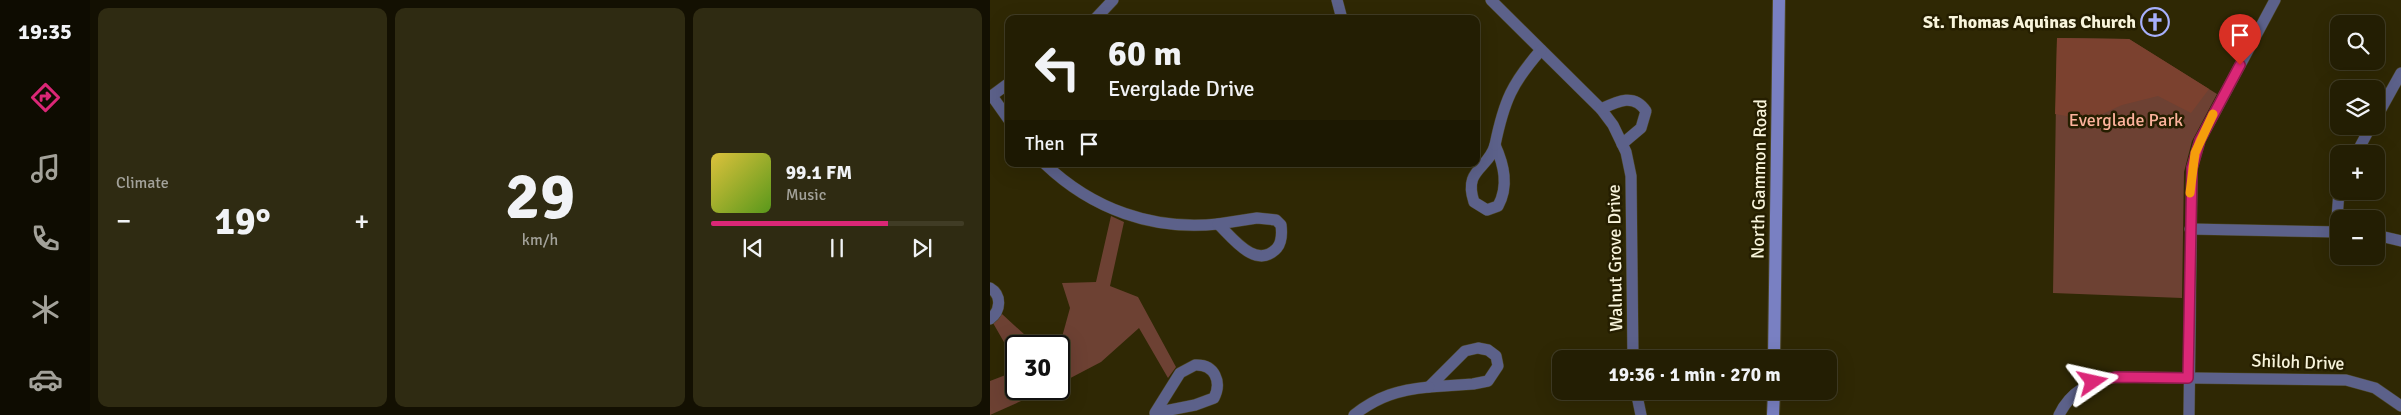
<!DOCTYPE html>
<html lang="en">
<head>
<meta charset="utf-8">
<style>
	body { margin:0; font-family:Signika,sans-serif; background:#2f2b12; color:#f1f3f6; height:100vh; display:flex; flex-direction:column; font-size:19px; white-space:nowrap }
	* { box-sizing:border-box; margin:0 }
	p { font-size:16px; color:#a3a29a }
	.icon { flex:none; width:28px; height:28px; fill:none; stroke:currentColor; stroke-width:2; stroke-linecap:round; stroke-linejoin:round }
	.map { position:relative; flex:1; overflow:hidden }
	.side { display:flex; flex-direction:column; gap:8px; padding:8px; background:#131002; width:900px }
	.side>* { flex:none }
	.top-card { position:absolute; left:15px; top:15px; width:475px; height:152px; border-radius:10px; box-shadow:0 5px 20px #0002,0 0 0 1px #403c25; background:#231e03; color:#f1f3f6; overflow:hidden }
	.fabs { position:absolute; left:1340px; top:15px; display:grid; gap:10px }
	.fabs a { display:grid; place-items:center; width:55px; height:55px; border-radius:10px; background:#231e03; box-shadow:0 5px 20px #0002,0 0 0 1px #403c25; font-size:25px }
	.speed { position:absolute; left:15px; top:335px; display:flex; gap:10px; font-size:25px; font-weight:700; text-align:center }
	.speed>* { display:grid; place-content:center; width:65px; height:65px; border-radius:50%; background:#231e03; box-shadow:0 5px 20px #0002,0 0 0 1px #403c25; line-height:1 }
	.speed .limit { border:2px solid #111; border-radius:8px; background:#fff; color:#111 }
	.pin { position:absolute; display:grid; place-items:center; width:42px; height:42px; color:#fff; margin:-51px -21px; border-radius:50% 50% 50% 0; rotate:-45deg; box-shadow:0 0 5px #0007 }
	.pin .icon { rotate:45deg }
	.me { position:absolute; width:55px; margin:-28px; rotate:79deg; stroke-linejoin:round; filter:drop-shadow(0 0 4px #0008) }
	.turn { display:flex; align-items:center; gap:18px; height:105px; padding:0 20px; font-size:22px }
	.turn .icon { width:65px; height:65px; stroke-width:2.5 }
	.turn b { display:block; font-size:35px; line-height:42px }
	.then { display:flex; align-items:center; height:48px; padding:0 20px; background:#0003; gap:10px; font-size:19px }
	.big { font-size:38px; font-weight:700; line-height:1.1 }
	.side .widget { flex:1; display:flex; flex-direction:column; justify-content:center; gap:8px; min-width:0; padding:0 18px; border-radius:10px; background:#2f2b12 }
	.side .dial { align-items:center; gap:0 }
	.dial b { font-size:65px; line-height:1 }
	.song { display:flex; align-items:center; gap:15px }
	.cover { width:60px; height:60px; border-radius:8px; background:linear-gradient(135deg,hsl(50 70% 55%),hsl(90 70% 35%)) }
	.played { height:5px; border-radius:2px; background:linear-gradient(90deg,#db2777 70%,#403c25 70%) }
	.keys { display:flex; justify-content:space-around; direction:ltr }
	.heat { display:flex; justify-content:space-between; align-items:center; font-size:28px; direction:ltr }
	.side .tiles { flex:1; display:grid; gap:8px; grid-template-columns:repeat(3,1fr) }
	.trip { position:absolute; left:562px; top:350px; width:285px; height:50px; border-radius:10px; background:#231e03; box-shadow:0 5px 20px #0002,0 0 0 1px #403c25; font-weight:700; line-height:50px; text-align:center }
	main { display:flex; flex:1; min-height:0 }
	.tab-bar { display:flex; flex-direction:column; width:90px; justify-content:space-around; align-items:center; background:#0e0c01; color:#a3a29a }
	.tab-bar .icon { width:35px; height:35px }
	.tab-bar .on { color:#db2777 }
	.tab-bar b { font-size:22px; color:#f1f3f6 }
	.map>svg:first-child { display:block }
	.green { fill:#6d4133 }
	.forest { fill:#7b412f }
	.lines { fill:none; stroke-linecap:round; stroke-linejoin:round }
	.street-casing { stroke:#4b4522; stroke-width:12 }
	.secondary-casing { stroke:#4b4522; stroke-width:14 }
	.street { stroke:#5c618a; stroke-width:11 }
	.secondary { stroke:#7980c2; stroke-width:12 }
	.route-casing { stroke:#8e194d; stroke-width:12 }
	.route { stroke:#db2777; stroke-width:9 }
	.slow { stroke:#f59e0b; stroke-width:9 }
	.labels { text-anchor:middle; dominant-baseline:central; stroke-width:5; stroke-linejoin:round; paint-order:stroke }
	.poi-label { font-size:18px; font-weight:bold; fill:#f8f4db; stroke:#251e00; text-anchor:end }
	.park-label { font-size:18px; fill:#fdb39c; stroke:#251e00 }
	.street-label { font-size:18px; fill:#f8f4db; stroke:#251e00 }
</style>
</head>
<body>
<main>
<nav class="tab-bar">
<b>19:35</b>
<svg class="icon on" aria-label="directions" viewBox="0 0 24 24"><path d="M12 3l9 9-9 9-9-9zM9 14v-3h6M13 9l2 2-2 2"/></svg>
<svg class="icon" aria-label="music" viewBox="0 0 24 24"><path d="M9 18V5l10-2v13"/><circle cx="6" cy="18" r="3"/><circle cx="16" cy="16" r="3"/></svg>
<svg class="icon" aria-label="phone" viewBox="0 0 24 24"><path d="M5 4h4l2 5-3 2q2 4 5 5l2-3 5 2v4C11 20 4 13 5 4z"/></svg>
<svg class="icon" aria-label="climate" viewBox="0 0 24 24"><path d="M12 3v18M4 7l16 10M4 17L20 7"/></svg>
<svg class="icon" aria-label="car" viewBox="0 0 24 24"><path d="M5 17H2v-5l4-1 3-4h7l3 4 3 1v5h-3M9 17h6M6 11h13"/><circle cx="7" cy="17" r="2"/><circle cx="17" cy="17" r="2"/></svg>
</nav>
<section class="side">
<div class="tiles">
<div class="widget"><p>Climate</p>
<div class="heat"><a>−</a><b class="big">19°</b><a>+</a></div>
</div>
<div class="widget dial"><b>29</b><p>km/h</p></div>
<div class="widget">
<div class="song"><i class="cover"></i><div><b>99.1 FM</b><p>Music</p></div></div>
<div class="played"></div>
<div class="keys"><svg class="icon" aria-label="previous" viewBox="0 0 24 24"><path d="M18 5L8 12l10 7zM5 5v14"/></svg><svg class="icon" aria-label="pause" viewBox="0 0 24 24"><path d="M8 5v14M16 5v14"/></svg><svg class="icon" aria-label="next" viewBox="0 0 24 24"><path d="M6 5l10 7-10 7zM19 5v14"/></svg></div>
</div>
</div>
</section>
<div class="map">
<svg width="1411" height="415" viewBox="0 0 1411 415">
	<rect width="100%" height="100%" fill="#2f2804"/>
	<g class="green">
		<path d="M 1067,38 L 1139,39 L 1227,94 L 1202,141 L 1194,172 L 1192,298 L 1063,293 Z"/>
		<path d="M 121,216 L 134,222 L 120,286 L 148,297 L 186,367 L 178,378 L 149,328 L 111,362 L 69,384 L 69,348 L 80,308 L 72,283 L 106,282 Z"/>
		<path d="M 12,314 L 47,346 L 26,346 L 26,363 L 3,323 Z"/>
		<path d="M 26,371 L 26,389 L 58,389 L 0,415 L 0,381 Z"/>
	</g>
	<path class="forest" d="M 1067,38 L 1139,39 L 1219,89 L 1201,113 L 1168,96 L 1132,105 L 1099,120 L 1065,114 Z"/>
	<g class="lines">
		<defs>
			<g id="street">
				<path d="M 347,0 L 352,19"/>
				<path d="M 501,0 L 611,109 L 623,125 L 636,152 L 641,176 L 643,359"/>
				<path d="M 105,19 L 123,0"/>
				<path d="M 2,96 L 19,120"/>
				<path d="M 0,97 L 19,83"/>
				<path d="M 611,109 C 628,101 644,93 656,111 L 651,128 L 632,144"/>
				<path d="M 1386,118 L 1411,73"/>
				<path d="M 505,145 C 514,165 519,186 508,206 L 497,210 L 484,202 C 473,169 498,170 505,145 Z"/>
				<path d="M 505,145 C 514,101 522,83 551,50"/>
				<path d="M 1366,154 L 1381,126"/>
				<path d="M 55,164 C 102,209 163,231 228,224"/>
				<path d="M 267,218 L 286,220 L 291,225 C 292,233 292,242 287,248 C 266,271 242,237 228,224 Z"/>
				<path d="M 1200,229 L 1349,232"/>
				<path d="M 1346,232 L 1349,191"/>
				<path d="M 1386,235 L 1411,241"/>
				<path d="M 0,288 C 12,295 11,311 0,319"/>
				<path d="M 488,348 L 498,350 L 506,356 L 508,366 L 498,381 L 483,384 L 439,387 L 475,351 Z"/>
				<path d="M 205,365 C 225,364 232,382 224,398 L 205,405 L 165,413 L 190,373 Z"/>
				<path d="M 646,391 L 651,415"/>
				<path d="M 364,415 C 388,396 409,390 439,387"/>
				<path d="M 1069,415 C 1080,392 1101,380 1126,377 L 1356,380 L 1385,388 L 1411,406"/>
				<path d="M 1199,415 L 1202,168 L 1210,140 L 1285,0"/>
			</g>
			<g id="secondary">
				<path d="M 784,359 L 789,0"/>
				<path d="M 783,415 L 784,391"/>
			</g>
		</defs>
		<use href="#street" class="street-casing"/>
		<use href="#secondary" class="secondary-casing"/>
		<use href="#street" class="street"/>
		<use href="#secondary" class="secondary"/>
	</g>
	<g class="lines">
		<defs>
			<path id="route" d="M 1103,382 L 1126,377 L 1198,378 L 1202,168 L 1210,140 L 1250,65"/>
		</defs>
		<use href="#route" class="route-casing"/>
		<use href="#route" class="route"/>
		<path class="slow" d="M 1200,193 L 1205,153 L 1223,114"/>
	</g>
	<defs>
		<symbol id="church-ring" viewBox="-11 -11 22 22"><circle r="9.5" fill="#251e00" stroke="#a7b0fc" stroke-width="1.5"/><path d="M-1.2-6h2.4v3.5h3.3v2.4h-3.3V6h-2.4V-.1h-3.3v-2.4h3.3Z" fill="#a7b0fc"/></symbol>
	</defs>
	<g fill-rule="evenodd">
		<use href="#church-ring" x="1149" y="6" width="32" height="32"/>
	</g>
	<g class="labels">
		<g class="poi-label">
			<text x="1146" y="22">St. Thomas Aquinas Church</text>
		</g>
		<g class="park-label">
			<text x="1136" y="120">Everglade Park</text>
		</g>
		<g class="street-label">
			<text transform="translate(769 179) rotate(-89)">North Gammon Road</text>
			<text transform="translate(625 258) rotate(-91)">Walnut Grove Drive</text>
			<text transform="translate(1308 362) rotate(2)">Shiloh Drive</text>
		</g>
	</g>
</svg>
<div class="fabs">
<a><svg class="icon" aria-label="search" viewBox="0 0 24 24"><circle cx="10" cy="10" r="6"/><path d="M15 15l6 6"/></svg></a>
<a><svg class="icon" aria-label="layers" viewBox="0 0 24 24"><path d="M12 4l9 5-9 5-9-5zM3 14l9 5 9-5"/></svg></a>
<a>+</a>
<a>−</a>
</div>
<div class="speed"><div class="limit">30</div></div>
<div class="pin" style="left:1250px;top:65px;background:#d93025"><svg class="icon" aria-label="arrive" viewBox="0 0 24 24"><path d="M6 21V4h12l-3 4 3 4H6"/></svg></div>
<svg class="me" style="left:1103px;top:382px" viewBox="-20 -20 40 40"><path d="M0-17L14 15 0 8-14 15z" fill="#db2777" stroke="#fff" stroke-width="4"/></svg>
<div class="trip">19:36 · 1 min · 270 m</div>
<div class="top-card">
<div class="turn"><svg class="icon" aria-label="left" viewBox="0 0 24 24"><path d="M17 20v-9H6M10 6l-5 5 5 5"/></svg><div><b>60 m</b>Everglade Drive</div></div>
<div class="then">Then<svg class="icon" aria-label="arrive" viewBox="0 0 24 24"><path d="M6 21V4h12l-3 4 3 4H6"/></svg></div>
</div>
</div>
</main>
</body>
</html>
